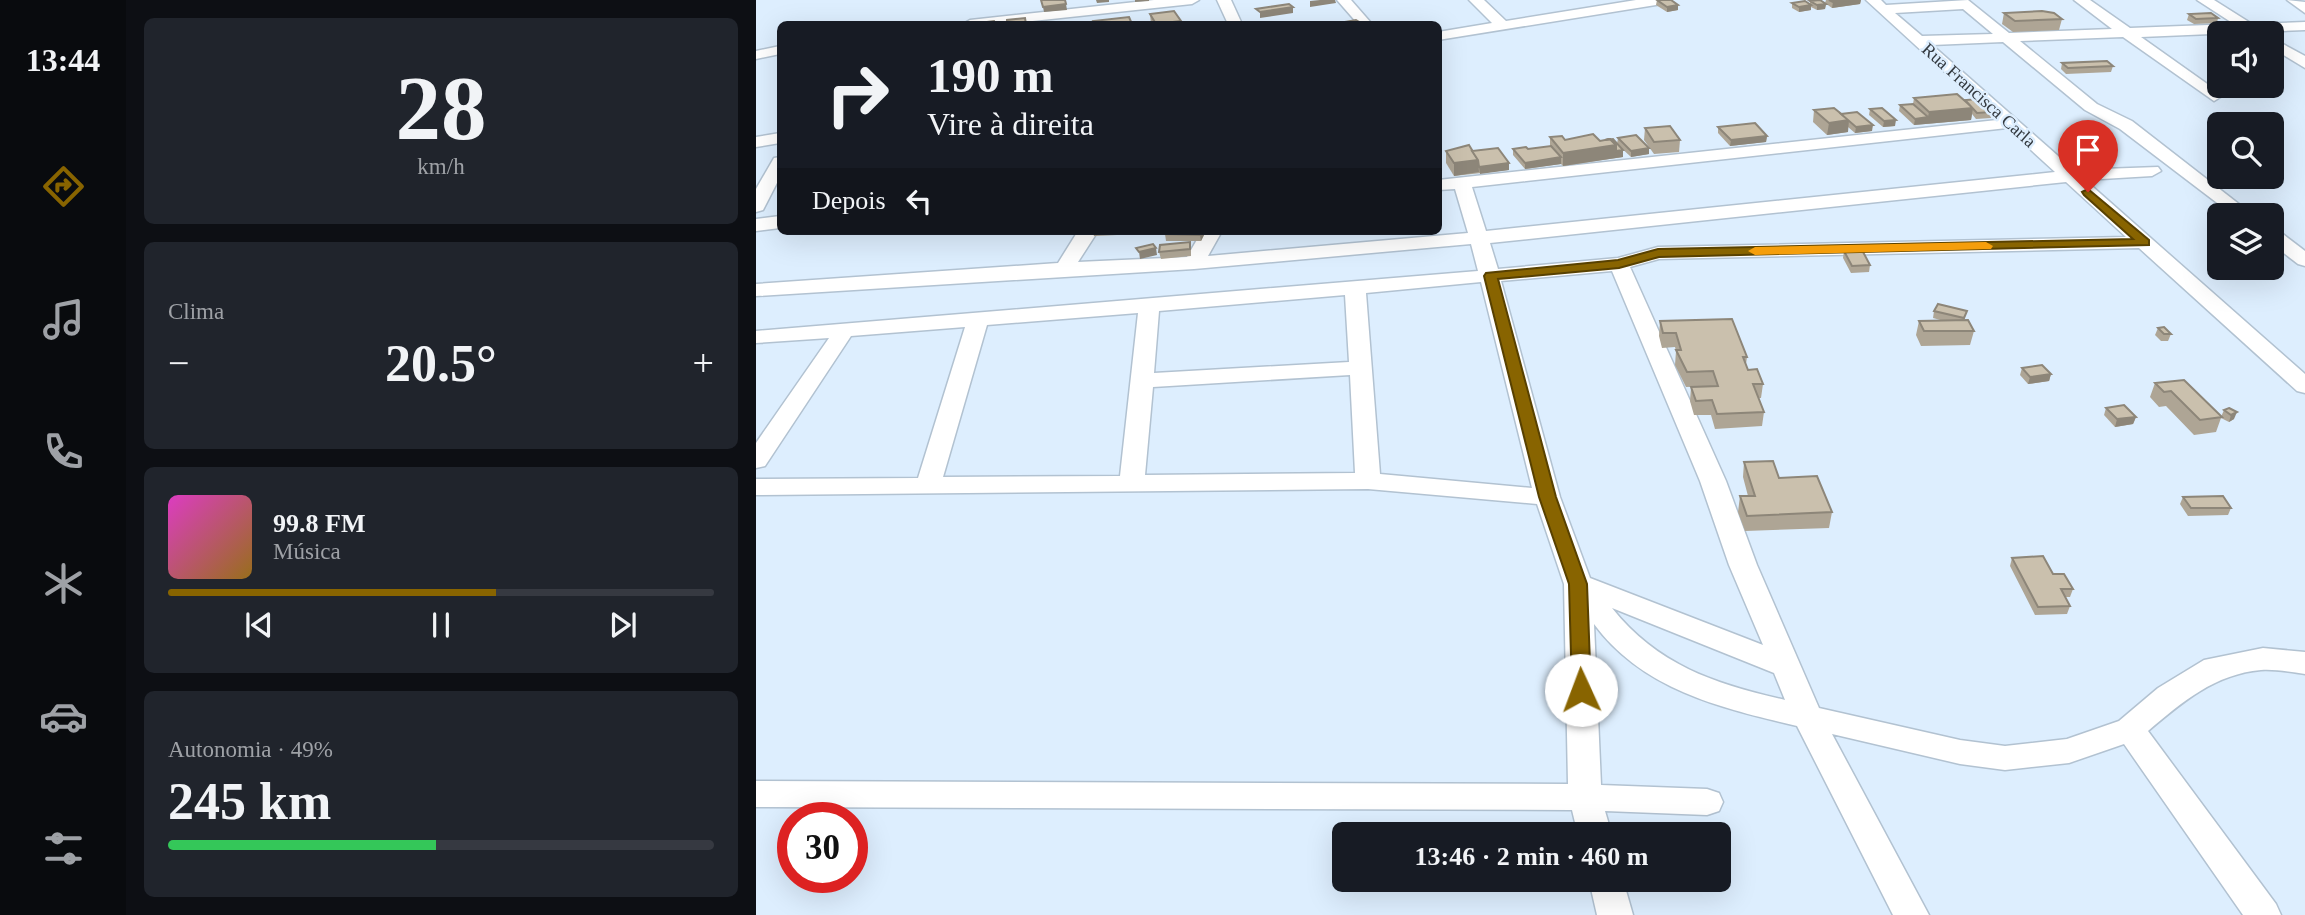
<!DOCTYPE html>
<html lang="pt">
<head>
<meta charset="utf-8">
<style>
	body { margin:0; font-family:Georgia,serif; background:#20242c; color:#f1f3f6; height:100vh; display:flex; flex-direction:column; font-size:26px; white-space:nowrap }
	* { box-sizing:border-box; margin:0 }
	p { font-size:23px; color:#9ea1a6 }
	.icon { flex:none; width:38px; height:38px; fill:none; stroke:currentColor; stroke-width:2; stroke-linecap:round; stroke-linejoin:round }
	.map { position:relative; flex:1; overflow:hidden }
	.side { display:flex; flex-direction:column; gap:18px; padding:18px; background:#0d0f14; width:630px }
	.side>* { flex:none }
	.banner { position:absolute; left:21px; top:21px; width:665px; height:214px; border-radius:10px; box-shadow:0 7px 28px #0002; background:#171b24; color:#f1f3f6; overflow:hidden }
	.fabs { position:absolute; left:1451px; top:21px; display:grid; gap:14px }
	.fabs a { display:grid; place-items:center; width:77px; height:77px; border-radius:10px; background:#171b24; box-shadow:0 7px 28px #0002; font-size:35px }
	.speed { position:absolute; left:21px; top:802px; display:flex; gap:14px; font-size:35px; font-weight:700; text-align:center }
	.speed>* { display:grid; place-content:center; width:91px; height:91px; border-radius:50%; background:#171b24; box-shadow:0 7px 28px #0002; line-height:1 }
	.speed .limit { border:10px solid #d22; background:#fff; color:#111 }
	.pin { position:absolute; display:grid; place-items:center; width:60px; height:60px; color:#fff; margin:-72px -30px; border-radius:50% 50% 50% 0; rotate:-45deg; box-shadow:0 0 7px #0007 }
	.pin .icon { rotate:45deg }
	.me { position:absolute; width:77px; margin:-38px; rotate:358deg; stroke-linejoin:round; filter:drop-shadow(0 0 5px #0008) }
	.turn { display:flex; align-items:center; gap:24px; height:147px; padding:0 35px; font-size:32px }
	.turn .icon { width:91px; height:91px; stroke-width:2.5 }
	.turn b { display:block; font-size:49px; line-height:60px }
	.then { display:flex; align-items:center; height:66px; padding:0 35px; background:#0003; gap:14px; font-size:26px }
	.big { font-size:52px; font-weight:700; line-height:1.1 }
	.side .card { flex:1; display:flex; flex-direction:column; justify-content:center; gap:10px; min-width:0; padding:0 24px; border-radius:10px; background:#20242c }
	.side .dial { align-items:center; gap:0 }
	.dial b { font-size:91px; line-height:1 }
	.song { display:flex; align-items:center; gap:21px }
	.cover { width:84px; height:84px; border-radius:10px; background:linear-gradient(135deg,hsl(310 70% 55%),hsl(40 70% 35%)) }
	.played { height:7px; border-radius:4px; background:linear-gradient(90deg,#886400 60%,#363941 60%) }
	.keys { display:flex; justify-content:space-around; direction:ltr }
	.heat { display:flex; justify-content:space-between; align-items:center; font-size:38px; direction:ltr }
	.charge { height:10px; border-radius:5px; background:linear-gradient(90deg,#34c759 49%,#363941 0) }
	.trip { position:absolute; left:576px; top:822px; width:399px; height:70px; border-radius:10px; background:#171b24; box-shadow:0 7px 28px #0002; font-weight:700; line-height:70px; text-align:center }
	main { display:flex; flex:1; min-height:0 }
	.dock { display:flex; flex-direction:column; width:126px; justify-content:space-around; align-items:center; background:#090b0e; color:#9ea1a6 }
	.dock .icon { width:49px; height:49px }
	.dock .on { color:#886400 }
	.dock b { font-size:32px; color:#f1f3f6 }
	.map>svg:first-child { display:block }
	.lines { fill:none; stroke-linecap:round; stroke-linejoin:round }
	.street-casing { stroke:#b2c2d1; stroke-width:3 }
	.street { fill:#fff; fill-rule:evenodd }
	.wall { fill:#aea595 }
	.shaded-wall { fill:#8d8679 }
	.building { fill:#cac0ad; stroke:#8d8679; stroke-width:2 }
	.route { fill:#886400; stroke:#584100; stroke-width:2 }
	.slow { fill:#f59e0b }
	.labels { text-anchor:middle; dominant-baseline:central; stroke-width:5; stroke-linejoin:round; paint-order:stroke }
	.far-street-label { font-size:18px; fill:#33393f; stroke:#ddeefe }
</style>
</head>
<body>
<main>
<nav class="dock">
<b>13:44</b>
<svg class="icon on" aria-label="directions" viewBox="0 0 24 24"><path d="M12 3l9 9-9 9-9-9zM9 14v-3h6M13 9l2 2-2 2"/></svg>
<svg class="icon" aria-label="music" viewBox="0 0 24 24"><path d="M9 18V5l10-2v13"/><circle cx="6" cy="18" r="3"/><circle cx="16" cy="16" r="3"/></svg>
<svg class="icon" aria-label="phone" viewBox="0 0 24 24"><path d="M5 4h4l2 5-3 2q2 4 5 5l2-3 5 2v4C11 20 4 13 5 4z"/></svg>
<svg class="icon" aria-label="climate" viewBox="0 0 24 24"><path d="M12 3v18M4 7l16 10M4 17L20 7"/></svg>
<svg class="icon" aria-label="car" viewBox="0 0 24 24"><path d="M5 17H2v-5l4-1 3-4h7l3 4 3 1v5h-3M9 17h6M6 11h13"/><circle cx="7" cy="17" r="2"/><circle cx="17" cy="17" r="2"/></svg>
<svg class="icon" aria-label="filters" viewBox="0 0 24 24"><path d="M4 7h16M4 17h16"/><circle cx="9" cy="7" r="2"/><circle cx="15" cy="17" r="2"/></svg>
</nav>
<section class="side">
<div class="card dial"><b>28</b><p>km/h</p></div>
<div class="card"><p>Clima</p>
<div class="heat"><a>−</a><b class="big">20.5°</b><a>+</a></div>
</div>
<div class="card">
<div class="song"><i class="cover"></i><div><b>99.8 FM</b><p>Música</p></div></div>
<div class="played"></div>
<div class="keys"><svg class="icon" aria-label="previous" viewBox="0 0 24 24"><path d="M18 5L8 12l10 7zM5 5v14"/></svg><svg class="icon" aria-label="pause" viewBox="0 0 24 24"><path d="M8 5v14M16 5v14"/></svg><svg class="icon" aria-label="next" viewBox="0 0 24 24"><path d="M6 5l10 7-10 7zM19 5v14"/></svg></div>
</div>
<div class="card"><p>Autonomia · 49%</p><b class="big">245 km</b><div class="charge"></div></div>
</section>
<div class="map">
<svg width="1549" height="915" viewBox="0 0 1549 915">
	<rect width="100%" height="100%" fill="#ddeefe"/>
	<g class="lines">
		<defs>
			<g id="street">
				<path d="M 398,0 L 443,0 L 436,4 L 249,24 L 207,24 L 214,20 Z"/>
				<path d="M 461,0 L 475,0 L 486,24 L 472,24 Z"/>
				<path d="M 581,0 L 595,0 L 616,24 L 602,24 Z"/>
				<path d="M 713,0 L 728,0 L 750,21 L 880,0 L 913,0 L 906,4 L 682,40 L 682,32 L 736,23 Z"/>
				<path d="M 1110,0 L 1125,0 L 1130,5 L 1212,0 L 1253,33 L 1356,29 L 1318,0 L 1334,0 L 1374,28 L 1478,24 L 1441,0 L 1458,0 L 1496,24 L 1549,22 L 1549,30 L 1385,37 L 1464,93 L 1466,96 L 1458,101 L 1367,37 L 1264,41 L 1341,104 L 1376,121 L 1497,215 L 1477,215 L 1364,129 L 1329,110 L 1247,42 L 1176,45 L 1318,170 L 1402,167 L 1405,171 L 1396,176 L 1329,180 L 1549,374 L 1549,393 L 1541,391 L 1383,248 L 903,259 L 874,267 L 970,481 L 1001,565 L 1063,708 L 1204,740 L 1249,746 L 1311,739 L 1363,721 L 1402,688 L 1448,660 L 1507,648 L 1549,652 L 1549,674 C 1535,672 1519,669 1505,670 C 1459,674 1426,702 1392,731 L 1520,904 L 1525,915 L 1487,915 L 1368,744 L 1313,763 L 1249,770 L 1204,764 L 1076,734 L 1173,915 L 1137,915 L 1041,726 C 965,708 887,690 838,624 L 845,785 L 951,789 L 963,793 L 967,802 L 963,811 L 951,815 L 849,811 L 856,835 L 822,835 L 816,810 L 0,807 L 0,781 L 812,784 L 808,584 L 781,504 L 612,489 L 0,495 L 0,479 L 162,478 L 209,327 L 95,336 L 9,466 L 0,468 L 0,443 L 73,338 L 0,343 L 0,331 L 722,271 L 715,244 L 438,269 L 0,296 L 0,284 L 302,263 L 322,231 L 342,231 L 322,262 L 431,257 L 446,231 L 466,231 L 452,256 L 712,233 L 699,189 L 682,190 L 682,180 L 1241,120 ZM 1207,9 L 1237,34 L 1166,36 L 1139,13 ZM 1251,128 L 1299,172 L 730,231 L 716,187 ZM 1310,182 L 1370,237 L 902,247 L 862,258 L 742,269 L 734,243 ZM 856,271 L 944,481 L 973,565 L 1007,645 L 834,578 L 804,497 L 745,281 ZM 725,282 L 776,488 L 624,474 L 610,293 ZM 589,295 L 593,362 L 398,373 L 403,311 ZM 382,313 L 364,476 L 187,477 L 231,325 ZM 594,375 L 599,473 L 389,475 L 397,387 ZM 856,608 L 1018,673 L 1029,700 C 960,684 902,666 856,608 Z"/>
				<path d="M 1531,0 L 1549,2 L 1549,13 Z"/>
				<path d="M 1516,38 L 1549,56 L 1549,68 L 1516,48 Z"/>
				<path d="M 24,46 L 24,54 L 0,59 L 0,51 Z"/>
				<path d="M 24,133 L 24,143 L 0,147 L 0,137 Z"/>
				<path d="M 24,157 L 24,177 L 7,210 L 0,212 L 0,189 L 18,158 Z"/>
				<path d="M 24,216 L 24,228 L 0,231 L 0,219 Z"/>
				<path d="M 1516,229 L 1523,231 L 1549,251 L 1549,266 L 1542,264 L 1516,244 Z"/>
				<path d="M 833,880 L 867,880 L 877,915 L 841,915 Z"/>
			</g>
		</defs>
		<use href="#street" class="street-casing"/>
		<use href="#street" class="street"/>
	</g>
	<g class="wall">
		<path d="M 901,0 L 922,10 L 911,12 L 900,5 Z"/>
		<path d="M 1070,0 L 1105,0 L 1104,4 L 1076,8 L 1069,3 Z"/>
		<path d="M 1054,1 L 1070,4 L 1069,9 L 1061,10 L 1055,7 L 1055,10 L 1043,12 L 1036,8 L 1036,3 L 1054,4 Z"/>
		<path d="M 1248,13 L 1306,19 L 1303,30 L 1257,32 L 1246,24 Z"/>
		<path d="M 394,14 L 426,24 L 395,24 Z"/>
		<path d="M 1433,14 L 1462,18 L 1461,23 L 1438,24 L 1431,20 Z"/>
		<path d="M 1306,63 L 1357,66 L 1355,72 L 1310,74 L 1305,69 Z"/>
		<path d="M 1158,98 L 1236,112 L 1235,118 L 1220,119 L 1216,114 L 1215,120 L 1158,125 L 1143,111 L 1144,105 L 1157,104 Z"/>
		<path d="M 1114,109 L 1139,126 L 1127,127 L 1113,115 Z"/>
		<path d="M 1058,110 L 1085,114 L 1116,131 L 1099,133 L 1092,127 L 1092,132 L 1071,135 L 1057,122 Z"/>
		<path d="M 962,127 L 1011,136 L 1010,142 L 974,146 L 962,133 Z"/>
		<path d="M 889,128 L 924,140 L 923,152 L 898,154 L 888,140 Z"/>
		<path d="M 794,137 L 809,139 L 844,141 L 867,150 L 867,157 L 807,166 L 805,164 L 769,169 L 757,155 L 757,149 L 772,149 L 794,146 Z"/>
		<path d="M 862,138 L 893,154 L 875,157 L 861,144 Z"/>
		<path d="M 690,151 L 716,151 L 753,163 L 753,170 L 698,176 L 690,163 Z"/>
		<path d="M 336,231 L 384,231 L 384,234 L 338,236 Z"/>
		<path d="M 405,231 L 450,231 L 445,241 L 410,241 L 409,234 L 410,232 Z"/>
		<path d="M 435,249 L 435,256 L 405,259 L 403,252 Z"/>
		<path d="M 1088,251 L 1114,265 L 1113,272 L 1095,273 L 1087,258 Z"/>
		<path d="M 1178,311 L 1211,311 L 1208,320 L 1218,331 L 1214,345 L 1165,346 L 1160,335 L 1163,321 L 1188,321 L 1177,318 Z"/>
		<path d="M 904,321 L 991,357 L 990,364 L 992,370 L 1007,384 L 1005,398 L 1003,398 L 1008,412 L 1006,426 L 959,429 L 955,415 L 938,415 L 934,401 L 935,387 L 956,386 L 930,387 L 919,365 L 920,351 L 919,347 L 906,348 L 903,336 Z"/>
		<path d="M 1402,328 L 1415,334 L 1412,341 L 1405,341 L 1399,335 Z"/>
		<path d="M 1266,368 L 1295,374 L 1293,381 L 1272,384 L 1264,375 Z"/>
		<path d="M 1399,383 L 1465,417 L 1468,410 L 1473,408 L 1478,419 L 1473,422 L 1465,418 L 1460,432 L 1438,435 L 1410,406 L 1403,407 L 1394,397 Z"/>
		<path d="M 1350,408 L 1380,417 L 1377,424 L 1359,427 L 1348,415 Z"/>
		<path d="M 988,462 L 1023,478 L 1076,512 L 1073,528 L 989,531 L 982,512 L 984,496 L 992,496 L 987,477 Z"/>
		<path d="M 1427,497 L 1475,508 L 1472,515 L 1432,516 L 1424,504 Z"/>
		<path d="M 1256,558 L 1297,574 L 1317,589 L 1314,597 L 1309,597 L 1314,606 L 1311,614 L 1279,615 L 1254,566 Z"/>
	</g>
	<g class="shaded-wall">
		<path d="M 340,0 L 353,0 L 353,2 L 341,3 Z"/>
		<path d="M 379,0 L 393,0 L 393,1 L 379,2 Z"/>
		<path d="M 564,0 L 579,0 L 580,3 L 554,7 L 554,1 Z"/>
		<path d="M 1097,0 L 1105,0 L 1104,4 L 1076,8 L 1077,2 Z"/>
		<path d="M 310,4 L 311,10 L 288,12 L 287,7 Z"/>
		<path d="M 1070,4 L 1069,9 L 1061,10 L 1061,5 Z"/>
		<path d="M 922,5 L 922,10 L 911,12 L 911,7 Z"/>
		<path d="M 1055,5 L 1055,10 L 1043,12 L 1043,7 Z"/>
		<path d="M 537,7 L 537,13 L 504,18 L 504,12 Z"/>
		<path d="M 425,21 L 426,24 L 402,24 Z"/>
		<path d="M 1217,108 L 1215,120 L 1158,125 L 1159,119 L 1172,117 L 1173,112 Z"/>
		<path d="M 1093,120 L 1092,132 L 1071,135 L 1073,123 Z"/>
		<path d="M 1140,120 L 1139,126 L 1127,127 L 1128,121 Z"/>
		<path d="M 1117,125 L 1116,131 L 1099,133 L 1100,127 Z"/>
		<path d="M 1011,136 L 1010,142 L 974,146 L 975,140 Z"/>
		<path d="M 860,145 L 860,158 L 807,166 L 807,153 Z"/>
		<path d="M 893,148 L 893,154 L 875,157 L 875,151 Z"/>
		<path d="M 867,150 L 867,157 L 860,158 L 860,151 Z"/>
		<path d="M 805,157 L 805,164 L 769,169 L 769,163 Z"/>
		<path d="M 722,160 L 723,172 L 698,176 L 698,163 Z"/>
		<path d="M 753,163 L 753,170 L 724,174 L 723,167 Z"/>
		<path d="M 446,231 L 450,231 L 445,241 L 444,235 Z"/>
		<path d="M 400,248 L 401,255 L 384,259 L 383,252 Z"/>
		<path d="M 1295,374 L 1293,381 L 1272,384 L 1274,377 Z"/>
		<path d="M 1481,412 L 1478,419 L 1473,422 L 1475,415 Z"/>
		<path d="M 1380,417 L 1377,424 L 1359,427 L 1361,419 Z"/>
	</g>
	<g class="building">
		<path d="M 285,0 L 309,0 L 310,4 L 287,7 Z"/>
		<path d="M 901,0 L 915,0 L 922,5 L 911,7 Z"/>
		<path d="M 1064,0 L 1070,4 L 1061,5 L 1054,1 Z"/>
		<path d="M 1073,0 L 1097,0 L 1077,2 Z"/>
		<path d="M 1049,1 L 1055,5 L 1043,7 L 1036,3 Z"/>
		<path d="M 533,4 L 537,7 L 504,12 L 500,9 Z"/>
		<path d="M 418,11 L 425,21 L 400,24 L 394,14 Z"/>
		<path d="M 1286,11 L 1298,13 L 1306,19 L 1259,21 L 1248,13 Z"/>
		<path d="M 1455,13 L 1462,18 L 1440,19 L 1433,14 Z"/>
		<path d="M 373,17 L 376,24 L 338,24 L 337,21 Z"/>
		<path d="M 269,18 L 270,24 L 251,24 L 251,20 Z"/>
		<path d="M 600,20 L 605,23 L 597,24 L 585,24 L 583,23 Z"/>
		<path d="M 238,21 L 239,24 L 215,24 Z"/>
		<path d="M 1351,61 L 1357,66 L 1312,68 L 1306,63 Z"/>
		<path d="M 1201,94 L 1217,108 L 1173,112 L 1158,98 Z"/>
		<path d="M 1224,99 L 1236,112 L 1221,113 L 1209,100 Z"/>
		<path d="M 1157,104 L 1172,117 L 1159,119 L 1144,105 Z"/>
		<path d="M 1078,108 L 1093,120 L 1073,123 L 1058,110 Z"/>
		<path d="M 1126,108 L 1140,120 L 1128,121 L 1114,109 Z"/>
		<path d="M 1101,112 L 1117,125 L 1100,127 L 1085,114 Z"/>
		<path d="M 999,123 L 1011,136 L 975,140 L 962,127 Z"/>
		<path d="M 914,126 L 924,140 L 898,142 L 889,128 Z"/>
		<path d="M 837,134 L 844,141 L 854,139 L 860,145 L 807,153 L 794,137 L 806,136 L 809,140 Z"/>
		<path d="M 880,135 L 893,148 L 875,151 L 862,138 Z"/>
		<path d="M 854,139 L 849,140 L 857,139 L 867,150 L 860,151 L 860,145 Z"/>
		<path d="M 713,145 L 722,160 L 698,163 L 690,151 Z"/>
		<path d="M 795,146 L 805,157 L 769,163 L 757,149 L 770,147 L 772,149 Z"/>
		<path d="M 742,148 L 753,163 L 723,167 L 722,160 L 716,151 Z"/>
		<path d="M 411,231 L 446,231 L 444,235 L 409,234 Z"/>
		<path d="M 434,242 L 434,249 L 403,252 L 404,245 Z"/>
		<path d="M 397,244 L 400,248 L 383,252 L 380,248 Z"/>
		<path d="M 1106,250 L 1114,265 L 1096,266 L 1088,251 Z"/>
		<path d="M 1182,304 L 1211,311 L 1208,318 L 1178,311 Z"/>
		<path d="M 976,319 L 991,357 L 987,357 L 992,370 L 1001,369 L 1007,384 L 997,384 L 1008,412 L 961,414 L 956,400 L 940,401 L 935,387 L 962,386 L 957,371 L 931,372 L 920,350 L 925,350 L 920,333 L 907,333 L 904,321 Z"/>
		<path d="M 1212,320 L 1218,331 L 1168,331 L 1163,321 Z"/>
		<path d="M 1408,327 L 1415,334 L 1408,334 L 1402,328 Z"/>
		<path d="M 1286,365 L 1295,374 L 1274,377 L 1266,368 Z"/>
		<path d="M 1428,380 L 1466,417 L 1444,420 L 1415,391 L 1408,392 L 1399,383 Z"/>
		<path d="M 1368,405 L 1380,417 L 1361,419 L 1350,408 Z"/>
		<path d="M 1473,408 L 1481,412 L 1475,415 L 1468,410 Z"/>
		<path d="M 1017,461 L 1023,478 L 1061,476 L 1076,512 L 991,516 L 984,496 L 999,496 L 988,462 Z"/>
		<path d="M 1467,496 L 1475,508 L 1435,508 L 1427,497 Z"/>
		<path d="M 1287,556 L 1297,574 L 1308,574 L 1317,589 L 1305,589 L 1314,606 L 1282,607 L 1256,558 Z"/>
	</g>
	<path class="route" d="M 1332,189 L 1393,240 L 1393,245 L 903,257 L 863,268 L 742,279 L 800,497 L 831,584 L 835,690 L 832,695 L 825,698 L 819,695 L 816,690 L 813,584 L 783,497 L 728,276 L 730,273 L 862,260 L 902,249 L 1377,239 L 1328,195 L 1326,192 Z"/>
	<path class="slow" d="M 1230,242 L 1237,246 L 1235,249 L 999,255 L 992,251 L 999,247 Z"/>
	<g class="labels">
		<g class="far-street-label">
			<text transform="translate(1223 95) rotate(42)">Rua Francisca Carla</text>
		</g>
	</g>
</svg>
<div class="fabs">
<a><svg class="icon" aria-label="sound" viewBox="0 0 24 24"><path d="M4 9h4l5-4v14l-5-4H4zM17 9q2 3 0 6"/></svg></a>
<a><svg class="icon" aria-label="search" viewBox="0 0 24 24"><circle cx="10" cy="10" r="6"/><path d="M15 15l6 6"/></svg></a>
<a><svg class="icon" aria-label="layers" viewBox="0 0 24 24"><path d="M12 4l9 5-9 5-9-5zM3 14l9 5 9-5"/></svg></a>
</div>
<div class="speed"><div class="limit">30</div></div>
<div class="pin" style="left:1332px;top:192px;background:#d93025"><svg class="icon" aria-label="arrive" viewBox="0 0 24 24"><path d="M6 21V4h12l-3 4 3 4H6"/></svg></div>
<svg class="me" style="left:825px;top:690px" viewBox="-20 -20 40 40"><circle r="19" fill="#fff"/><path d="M0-13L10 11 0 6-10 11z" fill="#886400"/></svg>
<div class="trip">13:46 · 2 min · 460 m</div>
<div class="banner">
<div class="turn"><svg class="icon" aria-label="right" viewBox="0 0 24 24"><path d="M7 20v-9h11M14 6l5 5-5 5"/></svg><div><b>190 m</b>Vire à direita</div></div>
<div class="then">Depois<svg class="icon" aria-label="left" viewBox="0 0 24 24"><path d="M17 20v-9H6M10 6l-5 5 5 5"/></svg></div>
</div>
</div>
</main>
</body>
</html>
